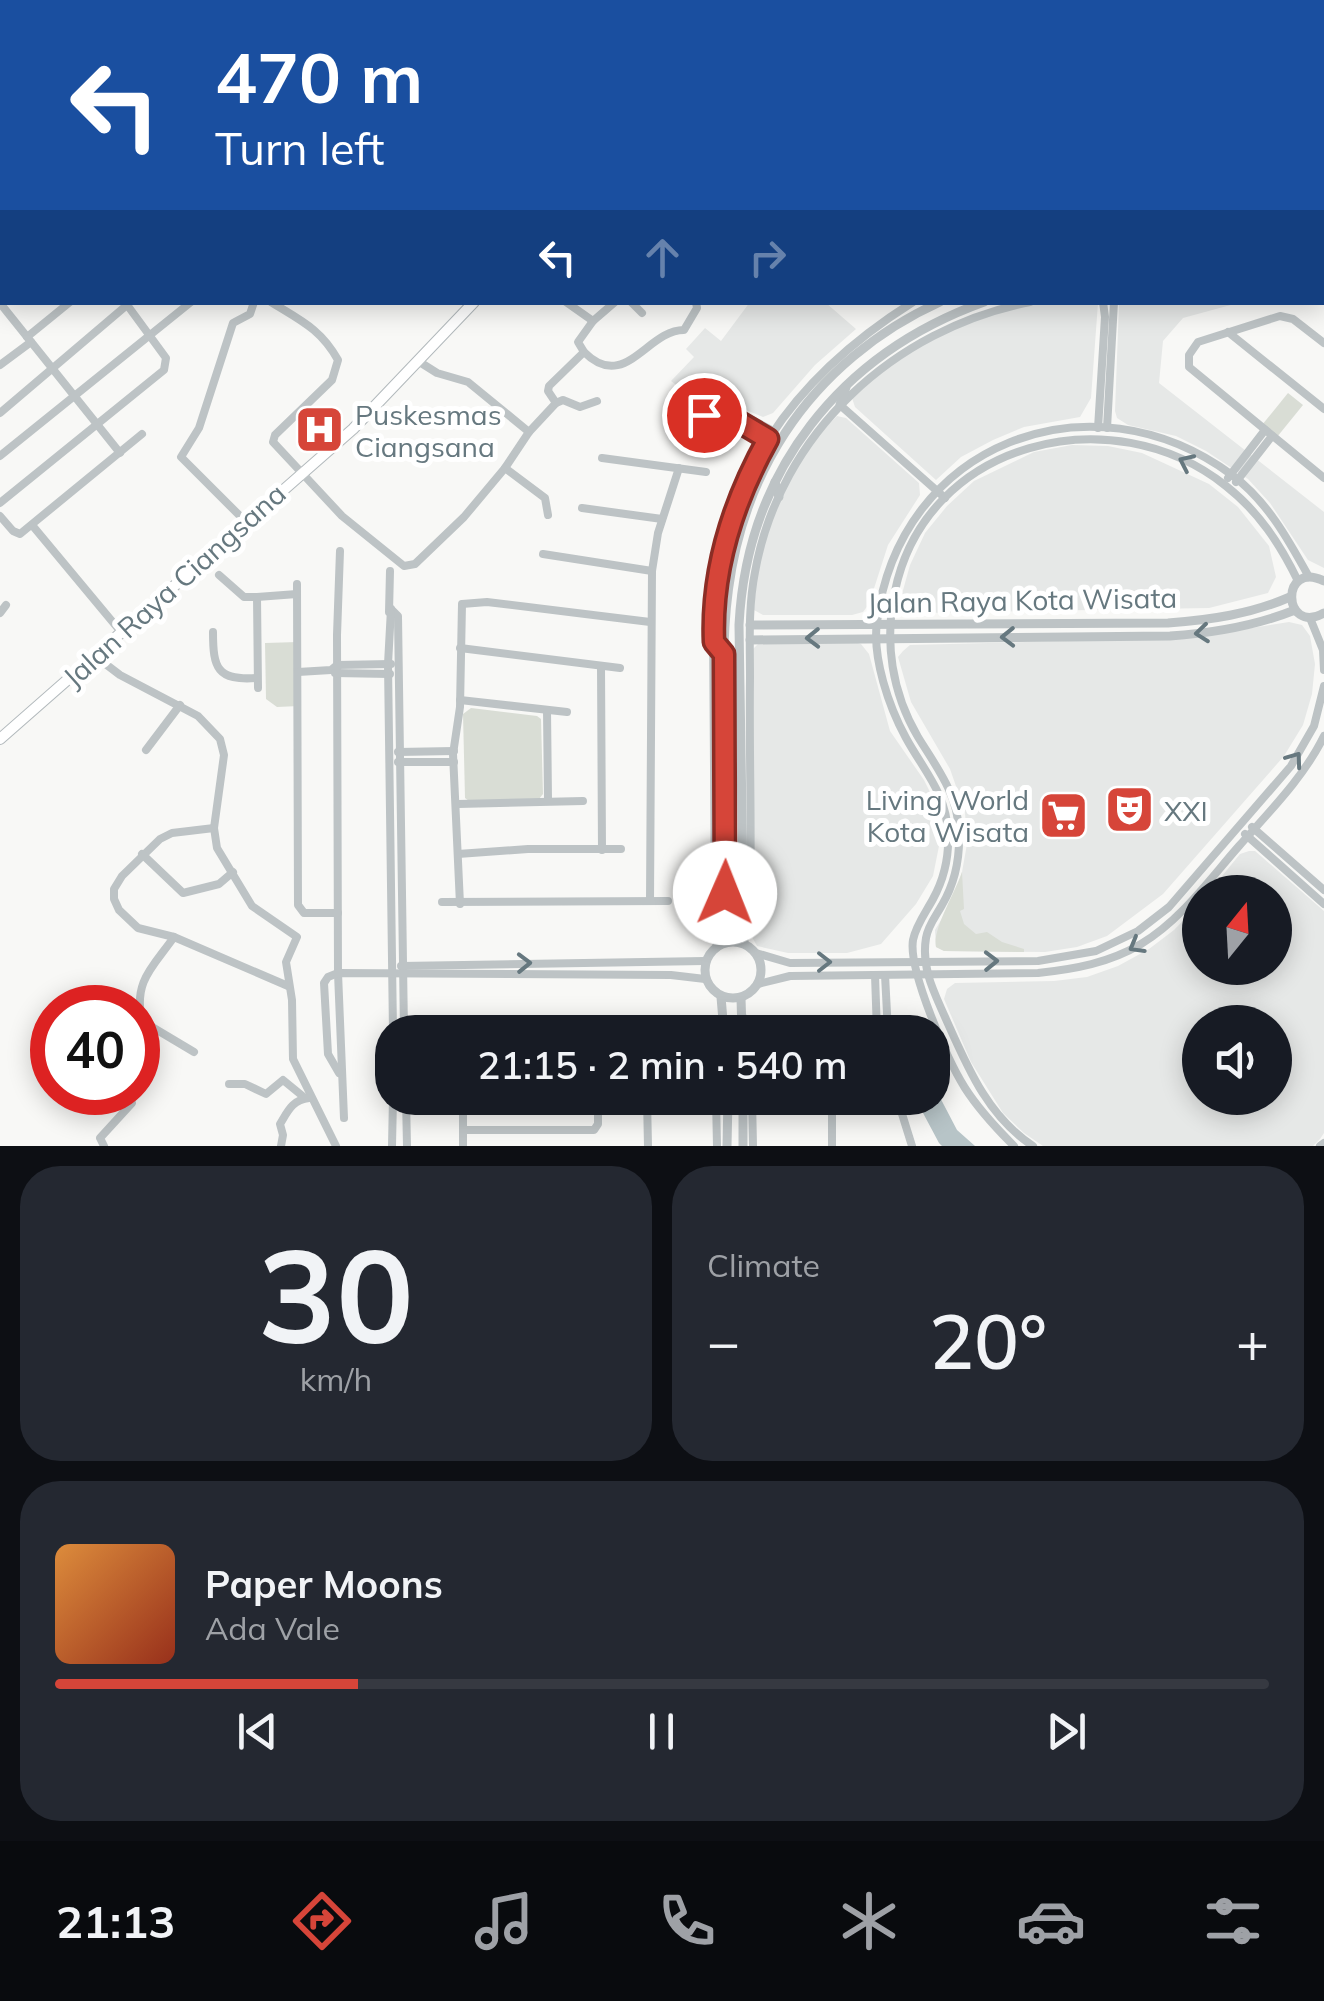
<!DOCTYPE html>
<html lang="en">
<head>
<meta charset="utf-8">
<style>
	body { margin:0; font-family:Mulish,sans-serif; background:#242831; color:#f1f3f6; height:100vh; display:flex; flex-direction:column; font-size:38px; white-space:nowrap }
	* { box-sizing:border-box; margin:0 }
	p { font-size:32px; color:#9ea1a6 }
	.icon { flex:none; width:55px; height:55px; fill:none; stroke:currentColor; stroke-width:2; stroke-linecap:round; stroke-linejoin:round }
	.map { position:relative; height:1146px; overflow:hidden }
	.drawer { display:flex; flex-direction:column; gap:20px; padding:20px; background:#0d0f14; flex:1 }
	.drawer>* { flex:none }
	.hud { position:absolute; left:0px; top:0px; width:1325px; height:305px; box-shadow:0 5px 25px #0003; background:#1a4fa0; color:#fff; overflow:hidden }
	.needle { width:65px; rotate:18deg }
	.buttons { position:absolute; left:1182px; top:875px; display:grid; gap:20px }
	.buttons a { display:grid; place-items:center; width:110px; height:110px; border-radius:50%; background:#171b24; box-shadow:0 5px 25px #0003; font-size:50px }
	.speed { position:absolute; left:30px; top:985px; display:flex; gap:20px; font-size:50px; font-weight:700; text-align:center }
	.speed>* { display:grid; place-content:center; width:130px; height:130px; border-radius:50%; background:#171b24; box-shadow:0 5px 25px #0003; line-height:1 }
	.speed .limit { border:15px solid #d22; background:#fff; color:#111 }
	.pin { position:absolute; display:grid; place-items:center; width:85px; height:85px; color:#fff; margin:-42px; border:5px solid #fff; border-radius:50%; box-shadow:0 2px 10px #0007 }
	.me { position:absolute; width:110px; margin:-55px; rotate:1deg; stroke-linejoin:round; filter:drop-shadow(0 0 8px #0008) }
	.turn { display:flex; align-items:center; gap:35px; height:210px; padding:0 50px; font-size:45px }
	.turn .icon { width:130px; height:130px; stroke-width:2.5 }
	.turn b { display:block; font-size:70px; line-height:85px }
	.lanes { display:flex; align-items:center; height:95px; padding:0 50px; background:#0003; justify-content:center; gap:50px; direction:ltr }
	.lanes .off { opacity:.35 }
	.big { font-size:75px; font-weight:600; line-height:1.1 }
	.drawer .widget { flex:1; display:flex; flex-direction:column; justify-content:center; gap:15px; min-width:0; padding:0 35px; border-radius:40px; background:#242831 }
	.drawer .dial { align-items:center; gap:0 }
	.dial b { font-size:130px; line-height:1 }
	.song { display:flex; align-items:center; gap:30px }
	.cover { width:120px; height:120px; border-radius:15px; background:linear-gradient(135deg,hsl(30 70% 55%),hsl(10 70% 35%)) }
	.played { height:10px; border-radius:5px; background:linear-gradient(90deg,#d64539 25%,#363941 25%) }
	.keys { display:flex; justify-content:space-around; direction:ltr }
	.heat { display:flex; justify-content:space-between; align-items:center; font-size:55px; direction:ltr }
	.drawer .tiles { flex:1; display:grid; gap:20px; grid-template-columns:1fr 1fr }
	.widget:last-child { grid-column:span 2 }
	.trip { position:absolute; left:375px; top:1015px; width:575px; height:100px; border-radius:40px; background:#171b24; box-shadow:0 5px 25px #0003; font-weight:600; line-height:100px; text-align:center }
	.tab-bar { display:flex; height:160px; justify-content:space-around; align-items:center; background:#090b0e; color:#9ea1a6 }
	.tab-bar .icon { width:70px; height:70px }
	.tab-bar .current { color:#d64539 }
	.tab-bar b { font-size:45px; color:#f1f3f6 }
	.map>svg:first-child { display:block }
	.built { fill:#e6e8e7; fill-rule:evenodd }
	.green { fill:#d9ddd5 }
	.water { fill:#b7c4c7 }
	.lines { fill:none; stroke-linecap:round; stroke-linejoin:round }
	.secondary-casing { stroke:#b2b9bc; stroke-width:12 }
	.minor { stroke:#bdc3c5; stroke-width:8 }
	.tertiary { stroke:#bdc3c5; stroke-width:9 }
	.secondary { stroke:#fff; stroke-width:10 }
	.oneway { stroke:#66787f }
	.route-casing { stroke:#8b2d25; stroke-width:25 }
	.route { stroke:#d64539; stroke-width:18 }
	.labels { text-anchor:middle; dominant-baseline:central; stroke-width:10; stroke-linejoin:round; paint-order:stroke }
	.poi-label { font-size:28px; fill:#66787f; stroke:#fff; text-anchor:start }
	.street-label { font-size:28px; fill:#66787f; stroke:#fff }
</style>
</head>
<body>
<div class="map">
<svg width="1324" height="1146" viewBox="0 0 1324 1146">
	<rect width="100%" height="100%" fill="#f8f8f6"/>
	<g class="built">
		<path d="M 750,302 L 826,303 L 856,329 L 815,365 L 773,413 L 763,417 L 729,403 L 685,392 L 671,381 L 694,357 L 686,349 L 705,328 L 721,341 Z"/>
		<path d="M 1031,303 L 1098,303 L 1091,398 L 1080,417 L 1024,427 L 993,440 L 961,457 L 936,480 L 855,407 L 852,398 L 856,388 L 953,325 Z"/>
		<path d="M 1119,303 L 1238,303 L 1183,318 L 1163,341 L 1159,383 L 1324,512 L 1324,568 L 1308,560 L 1270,503 L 1248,479 L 1206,451 L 1176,436 L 1128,425 L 1117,418 L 1115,411 Z"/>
		<path d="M 837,416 L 846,418 L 919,483 L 920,495 L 888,545 L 869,604 L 863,612 L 852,615 L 763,615 L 754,610 L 758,560 L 768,521 L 805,448 Z"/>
		<path d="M 1072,445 L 1108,446 L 1142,453 L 1209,484 L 1238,507 L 1269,546 L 1276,577 L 1268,593 L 1209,608 L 920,613 L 900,601 L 910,565 L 925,533 L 947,506 L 974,481 L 1034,452 Z"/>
		<path d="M 1289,622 L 1302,625 L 1310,636 L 1315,664 L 1312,694 L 1303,725 L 1284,756 L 1163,894 L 1107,936 L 1077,947 L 1045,952 L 944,951 L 936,947 L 935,930 L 952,902 L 962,872 L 967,844 L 965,812 L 950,769 L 911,702 L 898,657 L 903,651 L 910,645 L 1188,638 Z"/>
		<path d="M 852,641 L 861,644 L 869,654 L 890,731 L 924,780 L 933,798 L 938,818 L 939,846 L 933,876 L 916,904 L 881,944 L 847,953 L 788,953 L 757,946 L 752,937 L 751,651 L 759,643 Z"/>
		<path d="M 1249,851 L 1255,851 L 1324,911 L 1324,1133 L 1320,1139 L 1313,1146 L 1043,1146 L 1024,1133 L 1003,1113 L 971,1062 L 944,999 L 947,989 L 955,983 L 1054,981 L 1087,977 L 1118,966 L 1149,949 L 1174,930 L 1200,903 L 1200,968 L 1275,968 L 1275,892 L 1209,892 L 1240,854 ZM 1200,1022 L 1275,1022 L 1275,1098 L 1200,1098 Z"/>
	</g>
	<g class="green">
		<path d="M 1288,393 L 1303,405 L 1277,437 L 1262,425 Z"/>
		<path d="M 298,642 L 299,706 L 277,707 L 266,699 L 265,643 Z"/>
		<path d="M 471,708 L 537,716 L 541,719 L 543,794 L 539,799 L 469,801 L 465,798 L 463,714 Z"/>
		<path d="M 962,872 L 964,909 L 960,911 L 964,924 L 976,934 L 987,932 L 1002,942 L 1024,949 L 1024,952 L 944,951 L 936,947 C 932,930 955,893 962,872 Z"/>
	</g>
	<path class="water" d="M 933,1084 L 957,1130 L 975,1146 L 942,1146 L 939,1143 L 915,1098 L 932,1098 Z"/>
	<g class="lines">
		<defs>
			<g id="secondary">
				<path d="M 985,2 L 986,0"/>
				<path d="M 0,739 L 353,429 L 474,302"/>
			</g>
		</defs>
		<use href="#secondary" class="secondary-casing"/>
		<g class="minor">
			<path d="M 22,0 L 24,2"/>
			<path d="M 136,0 L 138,2"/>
			<path d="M 274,0 L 277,2"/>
			<path d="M 474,0 L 476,2"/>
			<path d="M 720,0 L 725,2"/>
			<path d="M 866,0 L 871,2"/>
			<path d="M 1265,0 L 1268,2"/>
			<path d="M 7,2 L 10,0"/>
			<path d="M 74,2 L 77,0"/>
			<path d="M 123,2 L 126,0"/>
			<path d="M 167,2 L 170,0"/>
			<path d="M 210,2 L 213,0"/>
			<path d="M 389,2 L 394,0"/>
			<path d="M 500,2 L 502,0"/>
			<path d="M 547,2 L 549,0"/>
			<path d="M 600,2 L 601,0"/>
			<path d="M 738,2 L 740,0"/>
			<path d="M 825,2 L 826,0"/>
			<path d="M 0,8 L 2,6"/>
			<path d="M 1322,16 L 1324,14"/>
			<path d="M 0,63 L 2,61"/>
			<path d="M 1322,92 L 1324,90"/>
			<path d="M 0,106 L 2,104"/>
			<path d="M 0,147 L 2,150"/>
			<path d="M 0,188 L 2,186"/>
			<path d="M 0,230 L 2,228"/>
			<path d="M 0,272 L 2,270"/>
			<path d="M 1322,272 L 1324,273"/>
			<path d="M 271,302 C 300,320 321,329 338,360 L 332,380 L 275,435 L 273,442 L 342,516 L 404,566 L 415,564 L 464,517 L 505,468 L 529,432"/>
			<path d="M 566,302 L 593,321 L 615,302"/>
			<path d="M 631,302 L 642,313"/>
			<path d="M 0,303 L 120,453"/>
			<path d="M 1228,332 L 1324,409"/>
			<path d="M 27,337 L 70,302"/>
			<path d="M 1324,343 L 1293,319 L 1280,316 L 1198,342 L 1189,355 L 1189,367 L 1324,478"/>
			<path d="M 584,352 L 578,342 L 593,321"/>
			<path d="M 418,361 L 437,373 L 468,382 L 529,432 L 556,403 L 548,391 L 549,386 L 584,352 C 625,393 647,330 684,330 L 697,308 L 696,302"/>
			<path d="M 0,365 L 31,342"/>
			<path d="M 556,403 L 563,400 L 580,407 L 597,401"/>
			<path d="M 840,405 L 945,498"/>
			<path d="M 0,413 L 127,305"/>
			<path d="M 1098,428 L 1105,317 L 1103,302"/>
			<path d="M 1107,428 L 1114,302"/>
			<path d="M 768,439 L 736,420 L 673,413 L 670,410 C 699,392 747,416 773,431"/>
			<path d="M 0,456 L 191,302"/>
			<path d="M 602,458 L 706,472"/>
			<path d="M 505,468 L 545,498 L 548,515"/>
			<path d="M 1228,478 L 1265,430"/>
			<path d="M 1236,482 L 1272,436"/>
			<path d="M 0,503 L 164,370 L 166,358 L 125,302"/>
			<path d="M 582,508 L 662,519"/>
			<path d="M 0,516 L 13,531 L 20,534 L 142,434"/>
			<path d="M 245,521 L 181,457 L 199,428 L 233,323 L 250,314 L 254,302"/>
			<path d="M 32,525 L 121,632"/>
			<path d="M 340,551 L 337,635 L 338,973 L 344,1118"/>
			<path d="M 543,554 L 652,571"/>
			<path d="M 219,575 L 244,597 L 257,597 L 258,688"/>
			<path d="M 297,584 L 298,905 L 304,913 L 338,913"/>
			<path d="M 257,597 L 297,594"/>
			<path d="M 391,609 L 398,616 L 404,1032"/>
			<path d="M 391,609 L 388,664 L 393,1032"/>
			<path d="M 389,612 L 390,571"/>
			<path d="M 0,613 L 6,605"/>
			<path d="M 1310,618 L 1323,650 L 1324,670"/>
			<path d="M 213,632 C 213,668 217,681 257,678"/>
			<path d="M 460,648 L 620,668"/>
			<path d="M 95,656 L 120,675 L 198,716 L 220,739 L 224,755 L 214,828 L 217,848 L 252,906 L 297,937 L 286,962 L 292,1000 L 293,1059 L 336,1146"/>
			<path d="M 601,666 L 602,850"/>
			<path d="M 298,672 L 331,670 L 337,665 L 391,664"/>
			<path d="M 335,673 L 390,674"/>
			<path d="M 460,700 L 567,712"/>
			<path d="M 547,710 L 548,799"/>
			<path d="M 146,750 L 180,705"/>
			<path d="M 398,752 L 454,751"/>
			<path d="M 398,762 L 454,762"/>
			<path d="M 458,804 L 583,801"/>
			<path d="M 1252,827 L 1324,890"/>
			<path d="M 214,828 L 172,833 L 160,839 L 122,876 L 114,889 L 114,899 L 119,910 L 138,928 L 174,937 L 288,986"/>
			<path d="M 1245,834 L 1324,904"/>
			<path d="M 142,854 L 183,893 L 219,884 L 233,872"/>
			<path d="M 458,854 L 528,849 L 621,849"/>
			<path d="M 650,901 L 652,571 L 658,533 L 679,468"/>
			<path d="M 442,902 L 668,901"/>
			<path d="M 460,904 L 453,754 L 460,707 L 462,604 L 487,602 L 650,622"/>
			<path d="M 720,918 L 715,907 L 713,626 C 719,479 791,379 913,302"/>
			<path d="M 744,919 L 750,906 C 752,830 749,754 750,678 C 750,643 748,607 755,572 C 780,433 894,329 1030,302"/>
			<path d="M 174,937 C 153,967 133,981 142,1021 L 194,1052"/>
			<path d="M 756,953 L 790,963 L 1038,961 L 1096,951 L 1138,931 L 1169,907 L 1291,766 L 1314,726 L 1324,686"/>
			<path d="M 401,966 L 705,961"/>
			<path d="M 875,975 L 877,1032"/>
			<path d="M 885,975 L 888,1032"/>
			<path d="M 758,984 L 790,976 L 1038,973 C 1075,969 1109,963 1141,944 C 1181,920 1209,880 1239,846 C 1269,812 1304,777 1324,736"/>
			<path d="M 744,1018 L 750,1032"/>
			<path d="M 339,1073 L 328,1054 L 324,983 L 328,977 L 338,973 L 671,975 L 705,979"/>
			<path d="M 229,1084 L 245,1084 L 266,1094 L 283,1080 L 305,1098"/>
			<path d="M 406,1098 L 407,1146"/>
			<path d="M 647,1098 L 648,1146"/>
			<path d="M 716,1098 L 717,1146"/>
			<path d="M 752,1098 L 753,1146"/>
			<path d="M 898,1101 L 912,1146"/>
			<path d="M 463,1130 L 594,1130 L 598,1124 L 598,1098"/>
			<path d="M 104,1146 L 100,1138 L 132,1103 L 129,1092"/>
			<path d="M 281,1146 L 283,1135 L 280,1124 C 288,1111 292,1100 309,1098"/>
			<path d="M 392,1146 L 393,1098"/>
			<path d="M 463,1146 L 463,1098"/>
			<path d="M 832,1146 L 832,1098"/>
			<path d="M 1014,1146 C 996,1128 979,1110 965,1088 C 948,1061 908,970 913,940 C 916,925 926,912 933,899 C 944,879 949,856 948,834 C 947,794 924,771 906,738 C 889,707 872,658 877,622 C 899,444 1090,370 1232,475 C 1267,501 1288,539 1309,577"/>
			<path d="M 1033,1146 C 987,1116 967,1066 945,1017 C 934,992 921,968 926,938 C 928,925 936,916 942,905 C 955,883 960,858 959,832 C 958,794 937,768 918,737 C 892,693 884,642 895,591 C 926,441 1112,395 1226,486 C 1259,512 1280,544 1298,581"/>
			<path d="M 1320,1146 L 1324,1143"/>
		</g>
		<g class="tertiary">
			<path d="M 1322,172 L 1324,171"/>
			<path d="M 1322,193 L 1324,192"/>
			<path d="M 840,405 L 846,387"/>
			<path d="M 775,482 L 779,497"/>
			<path d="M 1324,581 C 1280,559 1282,636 1324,613"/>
			<path d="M 750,625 L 1168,623 C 1210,620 1251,614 1290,597"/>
			<path d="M 750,640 L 1170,636 C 1214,633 1255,626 1295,610"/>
			<path d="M 713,642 L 724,653"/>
			<circle cx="733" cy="970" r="28"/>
			<path d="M 744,943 L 739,625 C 747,471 840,354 984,302"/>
			<path d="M 717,945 C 752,767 677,599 785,433 C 823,375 878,330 940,302"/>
			<path d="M 721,997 L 724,1032"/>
			<path d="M 741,998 L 742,1032"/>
			<path d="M 743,1098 L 743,1146"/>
			<path d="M 727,1146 L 728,1098"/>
		</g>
		<use href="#secondary" class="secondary"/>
	</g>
	<defs><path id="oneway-chevron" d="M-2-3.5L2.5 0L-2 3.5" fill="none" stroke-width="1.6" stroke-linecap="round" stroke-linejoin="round" transform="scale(2.5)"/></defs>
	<g class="oneway">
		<use href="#oneway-chevron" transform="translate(1186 462) rotate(-155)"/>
		<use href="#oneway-chevron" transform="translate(1202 633) rotate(174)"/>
		<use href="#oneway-chevron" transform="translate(1008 637) rotate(179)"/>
		<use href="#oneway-chevron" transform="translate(813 638) rotate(179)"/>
		<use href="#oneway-chevron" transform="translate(1295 759) rotate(-54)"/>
		<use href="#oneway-chevron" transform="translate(1136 946) rotate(150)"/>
		<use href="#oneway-chevron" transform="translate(991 961) rotate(-1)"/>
		<use href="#oneway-chevron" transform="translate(824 962)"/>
		<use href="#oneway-chevron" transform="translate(524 963) rotate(-1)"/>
	</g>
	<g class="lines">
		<defs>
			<path id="route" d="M 704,415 L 736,420 L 768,439 C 733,502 711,570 714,642 L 724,654 L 725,893"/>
		</defs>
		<use href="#route" class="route-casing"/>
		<use href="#route" class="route"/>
	</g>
	<defs>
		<symbol id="hospital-square" viewBox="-11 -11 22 22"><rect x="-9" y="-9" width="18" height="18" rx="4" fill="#d64539" stroke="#fff"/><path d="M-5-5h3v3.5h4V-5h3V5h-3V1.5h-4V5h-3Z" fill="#fff"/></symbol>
		<symbol id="theatre-square" viewBox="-11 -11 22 22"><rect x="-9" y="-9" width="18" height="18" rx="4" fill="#d64539" stroke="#fff"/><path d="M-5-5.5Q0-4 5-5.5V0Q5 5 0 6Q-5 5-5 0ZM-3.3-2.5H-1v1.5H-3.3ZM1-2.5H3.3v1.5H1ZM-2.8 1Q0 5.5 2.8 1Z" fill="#fff"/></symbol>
		<symbol id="supermarket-square" viewBox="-11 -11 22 22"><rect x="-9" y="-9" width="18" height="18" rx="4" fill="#d64539" stroke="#fff"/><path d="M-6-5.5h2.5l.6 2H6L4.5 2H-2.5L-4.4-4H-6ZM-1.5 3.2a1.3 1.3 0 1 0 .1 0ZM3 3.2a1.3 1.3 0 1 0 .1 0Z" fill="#fff"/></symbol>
	</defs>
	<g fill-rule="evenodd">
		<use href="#hospital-square" x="292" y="402" width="55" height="55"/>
		<use href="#theatre-square" x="1102" y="782" width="55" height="55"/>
		<use href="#supermarket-square" x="1036" y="788" width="55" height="55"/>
	</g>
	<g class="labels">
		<g class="poi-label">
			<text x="355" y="414">Puskesmas<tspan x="355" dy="32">Ciangsana</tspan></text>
			<text x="1029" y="799" text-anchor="end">Living World<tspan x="1029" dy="32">Kota Wisata</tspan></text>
			<text x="1164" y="810">XXI</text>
		</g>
		<g class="street-label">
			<text transform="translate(174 585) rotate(-42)">Jalan Raya Ciangsana</text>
			<text transform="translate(1022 600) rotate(-1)">Jalan Raya Kota Wisata</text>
		</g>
	</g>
</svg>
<div class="buttons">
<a><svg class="needle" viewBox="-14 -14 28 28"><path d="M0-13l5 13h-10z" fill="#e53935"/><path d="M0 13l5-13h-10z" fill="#9ea1a6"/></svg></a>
<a><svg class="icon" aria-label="sound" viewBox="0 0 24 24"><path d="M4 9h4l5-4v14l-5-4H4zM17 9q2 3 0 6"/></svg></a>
</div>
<div class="speed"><div class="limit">40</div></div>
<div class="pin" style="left:704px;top:415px;background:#d93025"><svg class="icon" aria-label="arrive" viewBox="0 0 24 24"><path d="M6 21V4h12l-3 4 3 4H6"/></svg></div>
<svg class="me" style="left:725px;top:893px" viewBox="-20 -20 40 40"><circle r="19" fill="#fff"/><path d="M0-13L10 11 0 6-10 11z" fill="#d64539"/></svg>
<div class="trip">21:15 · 2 min · 540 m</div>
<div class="hud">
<div class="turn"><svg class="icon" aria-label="left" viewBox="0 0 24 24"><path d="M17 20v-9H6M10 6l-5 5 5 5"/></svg><div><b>470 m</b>Turn left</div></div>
<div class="lanes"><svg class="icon" aria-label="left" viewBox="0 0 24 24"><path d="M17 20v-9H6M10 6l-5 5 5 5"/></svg><svg class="icon off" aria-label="ahead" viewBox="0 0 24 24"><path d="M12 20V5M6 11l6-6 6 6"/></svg><svg class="icon off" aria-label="right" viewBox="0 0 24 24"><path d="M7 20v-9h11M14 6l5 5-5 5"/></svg></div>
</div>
</div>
<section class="drawer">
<div class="tiles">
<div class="widget dial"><b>30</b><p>km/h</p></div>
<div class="widget"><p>Climate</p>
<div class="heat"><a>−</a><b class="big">20°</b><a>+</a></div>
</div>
<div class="widget">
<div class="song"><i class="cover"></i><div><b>Paper Moons</b><p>Ada Vale</p></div></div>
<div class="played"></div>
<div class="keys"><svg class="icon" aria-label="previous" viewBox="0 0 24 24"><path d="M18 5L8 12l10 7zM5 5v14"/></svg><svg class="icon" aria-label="pause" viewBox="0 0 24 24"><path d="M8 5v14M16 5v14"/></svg><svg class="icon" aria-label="next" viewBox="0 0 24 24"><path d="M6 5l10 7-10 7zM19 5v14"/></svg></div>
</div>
</div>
</section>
<nav class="tab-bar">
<b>21:13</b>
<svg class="icon current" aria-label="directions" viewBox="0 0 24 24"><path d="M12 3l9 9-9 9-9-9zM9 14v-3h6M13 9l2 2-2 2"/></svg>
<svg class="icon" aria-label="music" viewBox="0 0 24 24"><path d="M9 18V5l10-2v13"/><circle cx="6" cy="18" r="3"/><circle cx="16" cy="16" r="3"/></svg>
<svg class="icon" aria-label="phone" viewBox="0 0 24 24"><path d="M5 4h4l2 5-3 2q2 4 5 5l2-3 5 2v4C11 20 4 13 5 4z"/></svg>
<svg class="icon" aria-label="climate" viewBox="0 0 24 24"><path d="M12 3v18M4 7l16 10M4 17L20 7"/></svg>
<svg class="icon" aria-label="car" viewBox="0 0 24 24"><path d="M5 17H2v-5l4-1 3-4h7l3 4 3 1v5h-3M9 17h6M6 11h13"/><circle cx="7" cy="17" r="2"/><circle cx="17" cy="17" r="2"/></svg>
<svg class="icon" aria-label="filters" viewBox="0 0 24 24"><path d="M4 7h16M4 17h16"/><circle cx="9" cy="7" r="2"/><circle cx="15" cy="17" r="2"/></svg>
</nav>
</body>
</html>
